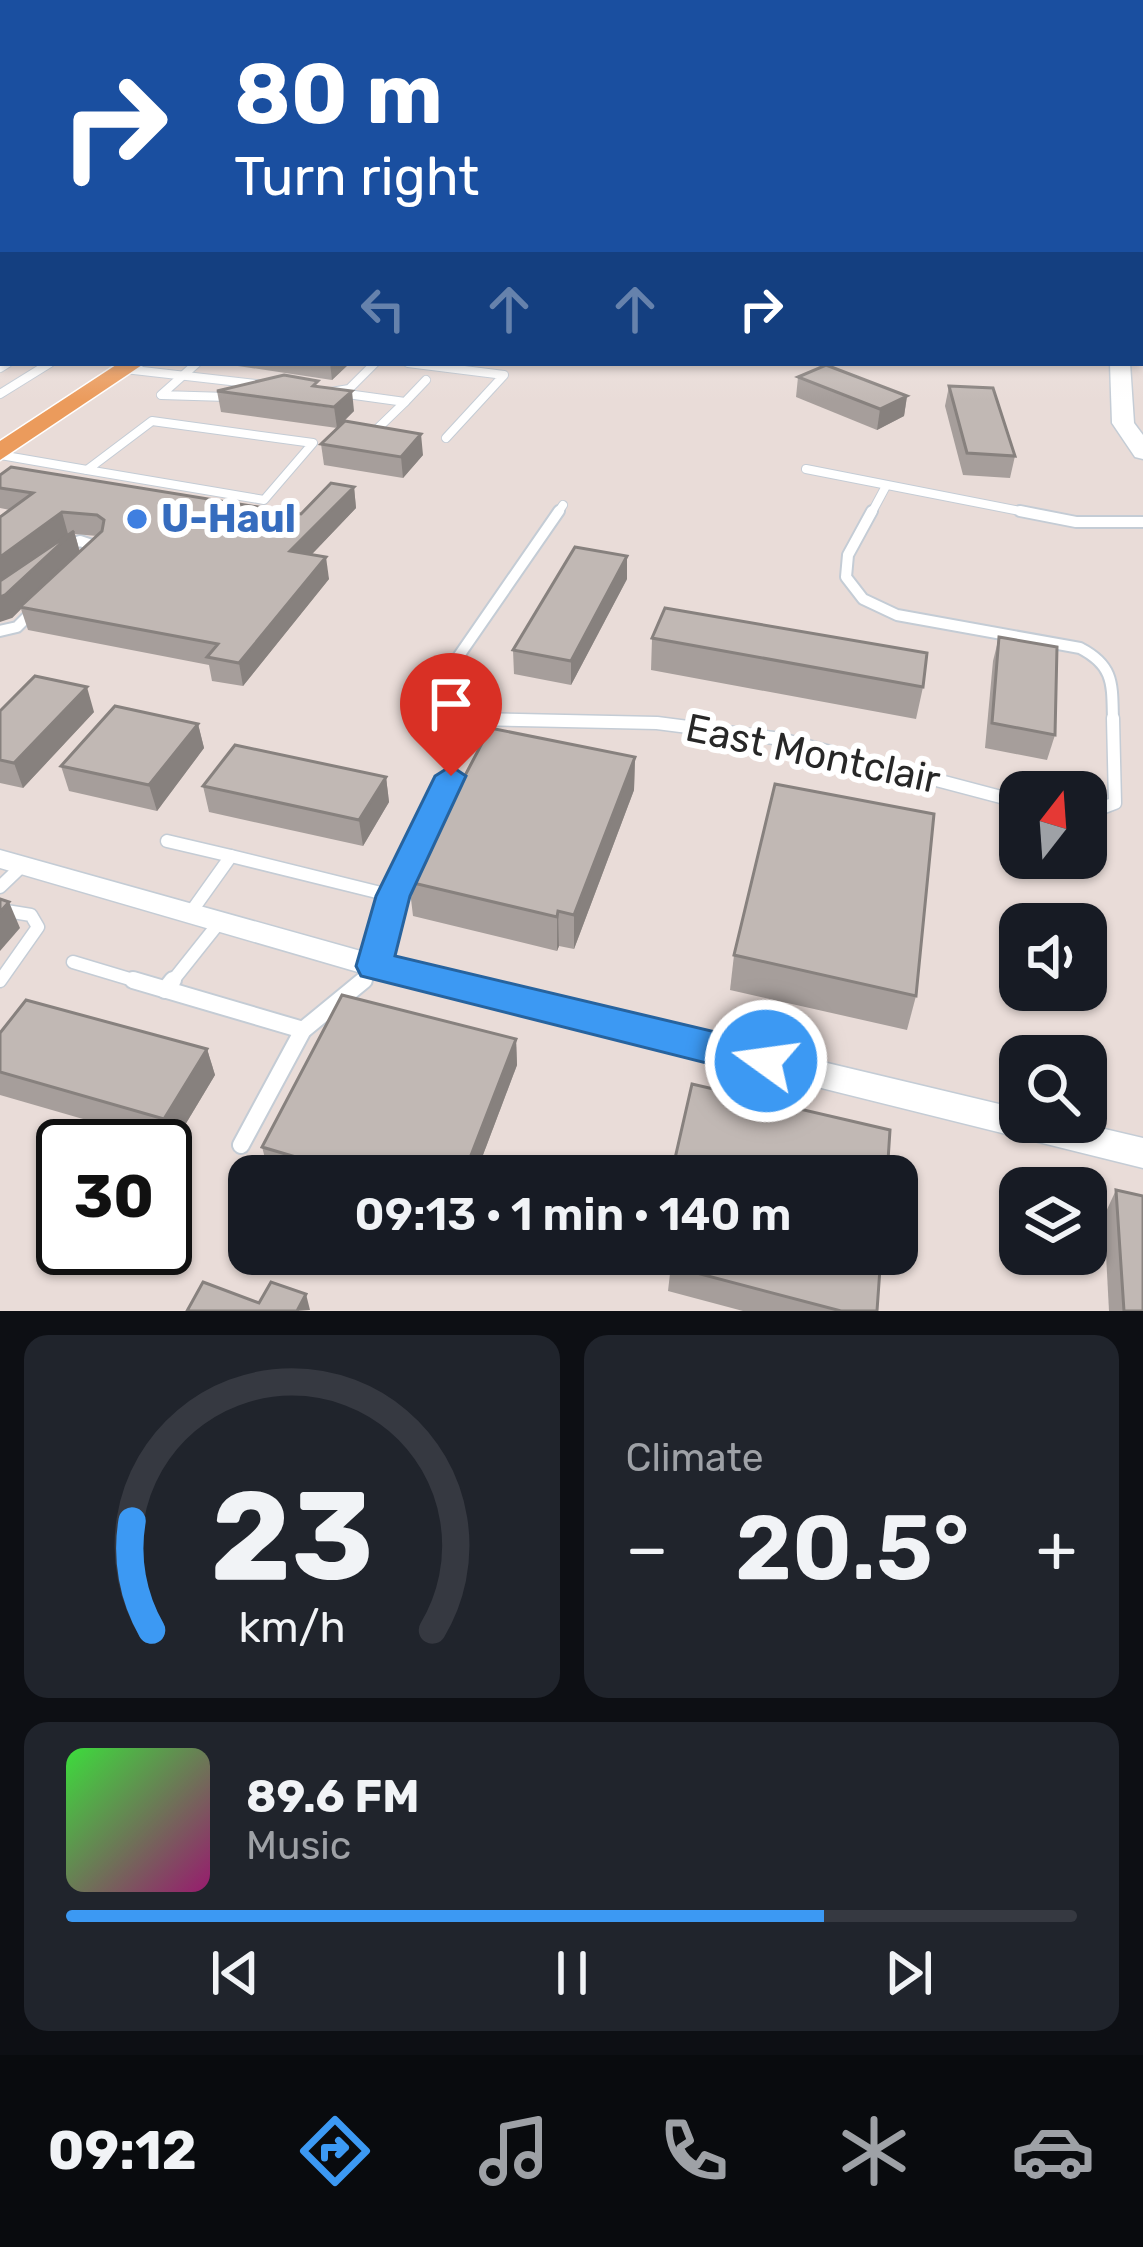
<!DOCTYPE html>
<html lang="en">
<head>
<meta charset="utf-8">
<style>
	body { margin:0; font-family:Rubik,sans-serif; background:#20242c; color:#f1f3f6; height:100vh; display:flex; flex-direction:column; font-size:45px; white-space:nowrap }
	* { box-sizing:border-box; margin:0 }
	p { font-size:39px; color:#9ea1a6 }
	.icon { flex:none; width:66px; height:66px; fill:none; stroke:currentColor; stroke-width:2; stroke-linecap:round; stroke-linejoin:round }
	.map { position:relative; height:1311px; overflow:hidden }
	.sheet { display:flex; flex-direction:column; gap:24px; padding:24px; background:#0d0f14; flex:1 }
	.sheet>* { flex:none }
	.hud { position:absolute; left:0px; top:0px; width:1143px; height:366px; box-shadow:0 3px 9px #0004; background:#1a4fa0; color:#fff; overflow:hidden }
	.needle { width:78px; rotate:17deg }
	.fabs { position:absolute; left:999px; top:771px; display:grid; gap:24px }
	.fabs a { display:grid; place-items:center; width:108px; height:108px; border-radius:24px; background:#171b24; box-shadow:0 3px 9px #0004; font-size:60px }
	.speed { position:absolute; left:36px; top:1119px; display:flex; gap:24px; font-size:60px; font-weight:700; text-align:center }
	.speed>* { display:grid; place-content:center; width:156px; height:156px; border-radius:50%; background:#171b24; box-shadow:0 3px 9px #0004; line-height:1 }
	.speed .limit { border:6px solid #111; border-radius:18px; background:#fff; color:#111 }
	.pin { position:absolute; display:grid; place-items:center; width:102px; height:102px; color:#fff; margin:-123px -51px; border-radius:50% 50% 50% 0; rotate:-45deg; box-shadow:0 0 12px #0007 }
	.pin .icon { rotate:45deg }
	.me { position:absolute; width:132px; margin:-66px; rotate:284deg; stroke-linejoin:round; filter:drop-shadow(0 0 9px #0008) }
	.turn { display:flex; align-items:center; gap:42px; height:252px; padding:0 36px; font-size:54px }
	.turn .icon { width:156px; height:156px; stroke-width:2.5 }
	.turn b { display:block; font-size:84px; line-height:102px }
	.lanes { display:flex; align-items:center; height:114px; padding:0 36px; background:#0003; justify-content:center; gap:60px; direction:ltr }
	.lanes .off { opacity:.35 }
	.big { font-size:90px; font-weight:600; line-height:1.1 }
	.sheet .widget { flex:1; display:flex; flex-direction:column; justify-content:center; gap:18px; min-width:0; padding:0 42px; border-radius:24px; background:#20242c }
	.sheet .dial { align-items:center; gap:0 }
	.dial svg { height:312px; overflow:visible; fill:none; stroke:#363941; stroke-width:7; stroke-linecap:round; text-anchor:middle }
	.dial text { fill:#f1f3f6; stroke:none }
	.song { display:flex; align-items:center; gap:36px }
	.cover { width:144px; height:144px; border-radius:18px; background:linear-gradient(135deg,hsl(120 70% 55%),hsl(320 70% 35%)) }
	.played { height:12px; border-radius:6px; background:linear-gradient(90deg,#3c99f3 75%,#363941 75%) }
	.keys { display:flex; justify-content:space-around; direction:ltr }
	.heat { display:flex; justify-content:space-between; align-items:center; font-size:66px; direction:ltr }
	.sheet .tiles { flex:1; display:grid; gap:24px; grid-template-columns:1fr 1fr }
	.widget:last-child { grid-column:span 2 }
	.trip { position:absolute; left:228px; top:1155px; width:690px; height:120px; border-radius:24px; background:#171b24; box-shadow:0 3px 9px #0004; font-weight:600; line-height:120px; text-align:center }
	.menu { display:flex; height:192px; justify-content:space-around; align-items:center; background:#090b0e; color:#9ea1a6 }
	.menu .icon { width:84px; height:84px }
	.menu .selected { color:#3c99f3 }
	.menu b { font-size:54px; color:#f1f3f6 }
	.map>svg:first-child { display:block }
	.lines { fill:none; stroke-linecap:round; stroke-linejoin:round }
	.lane-far3-casing { stroke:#c4ccd5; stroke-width:10 }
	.lane-far2-casing { stroke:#c4ccd5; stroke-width:14 }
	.lane-far1-casing { stroke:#c4ccd5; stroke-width:15 }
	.lane-casing { stroke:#c4ccd5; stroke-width:20 }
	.street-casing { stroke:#c4ccd5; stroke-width:3 }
	.secondary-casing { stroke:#c4ccd5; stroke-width:3 }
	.primary-casing { stroke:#fff; stroke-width:3 }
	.lane-far3 { stroke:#fff; stroke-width:8 }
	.lane-far2 { stroke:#fff; stroke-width:10 }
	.lane-far1 { stroke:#fff; stroke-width:12 }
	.lane { stroke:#fff; stroke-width:16 }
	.street { fill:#fff; fill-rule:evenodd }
	.secondary { fill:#fff; fill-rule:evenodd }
	.primary { fill:#eb9b5c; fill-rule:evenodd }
	.wall { fill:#a69e9b; fill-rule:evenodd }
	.shaded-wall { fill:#87817e }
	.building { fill:#c1b8b4; stroke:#87817e; stroke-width:3 }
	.route { fill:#3c99f3; stroke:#27639e; stroke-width:3 }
	.shop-dot { fill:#3f7fe0; stroke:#fff; stroke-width:4.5 }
	.labels { text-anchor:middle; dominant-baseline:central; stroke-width:12; stroke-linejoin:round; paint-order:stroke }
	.shop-label { font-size:39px; font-weight:bold; fill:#366cbe; stroke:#fff; text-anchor:start }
	.street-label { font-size:39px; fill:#272727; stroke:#fff }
</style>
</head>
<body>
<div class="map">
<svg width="1143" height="1311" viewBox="0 0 1143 1311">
	<rect width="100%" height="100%" fill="#e9dcd8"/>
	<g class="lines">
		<defs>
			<g id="lane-far3">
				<path d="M 197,363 L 161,395 L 227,397"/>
				<path d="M 408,363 L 504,375 L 446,438"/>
				<path d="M 0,368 L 8,363"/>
				<path d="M 125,369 L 264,385"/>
				<path d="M 331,392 L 349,389 L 375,363"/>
				<path d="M 340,393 L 405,402 L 426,380"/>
				<path d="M 0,394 L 50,363"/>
				<path d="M 152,421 L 313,443 L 264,500 L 87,470 Z"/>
				<path d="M 376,430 L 405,402"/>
				<path d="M 0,455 L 87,470"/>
				<path d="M 806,469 L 1035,514"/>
				<path d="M 557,514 L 563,505"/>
				<path d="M 871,514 L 886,486"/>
			</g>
			<g id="lane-far2">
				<path d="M 872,511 L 848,555 L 846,577 L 863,599 L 897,615 L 1080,648 C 1115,666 1112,685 1113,721"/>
				<path d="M 1020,511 L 1076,522 L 1143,522"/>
				<path d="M 64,547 L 80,541 L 101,548"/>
				<path d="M 0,631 L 17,627 L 31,613"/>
				<path d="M 450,721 L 426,717 L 427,702 L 559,511"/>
			</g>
			<g id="lane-far1">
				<path d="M 433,718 L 657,723 L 781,739 L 1020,802"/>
				<path d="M 1086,814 L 1115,803 L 1113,718"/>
				<path d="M 167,841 L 231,856"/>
				<path d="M 0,887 L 23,865"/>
				<path d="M 0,910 L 31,915 L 38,927 L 0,981"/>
				<path d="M 191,912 L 231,856 L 393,896"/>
				<path d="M 73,962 L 143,983"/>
				<path d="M 171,983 L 218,924"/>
				<path d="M 362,983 L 374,966 L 393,896 L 451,776"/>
			</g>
			<g id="lane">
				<path d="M 133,980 L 303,1030"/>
				<path d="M 165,990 L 173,980"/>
				<path d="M 241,1145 L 303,1030 L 364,980"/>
			</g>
			<path id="street" d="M 0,850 L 375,955 L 1020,1109 L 1020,1122 L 1075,1122 L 1143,1138 L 1143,1168 L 375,977 L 0,868 Z"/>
			<path id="secondary" d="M 1110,363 L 1130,363 L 1134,423 L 1143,435 L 1143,459 L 1135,457 L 1112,423 Z"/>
			<g id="primary">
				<rect x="1140" y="271" width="3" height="12"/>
				<path d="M 119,363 L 145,363 L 0,460 L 0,441 Z"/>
			</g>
		</defs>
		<use href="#lane-far3" class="lane-far3-casing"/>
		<use href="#lane-far2" class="lane-far2-casing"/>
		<use href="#lane-far1" class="lane-far1-casing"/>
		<use href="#lane" class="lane-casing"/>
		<use href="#street" class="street-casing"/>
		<use href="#secondary" class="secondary-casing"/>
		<use href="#primary" class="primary-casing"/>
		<use href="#lane-far3" class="lane-far3"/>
		<use href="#lane-far2" class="lane-far2"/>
		<use href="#lane-far1" class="lane-far1"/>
		<use href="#lane" class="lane"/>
		<use href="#street" class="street"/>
		<use href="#secondary" class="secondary"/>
		<use href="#primary" class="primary"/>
	</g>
	<g class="wall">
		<path d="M 1142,282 L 1143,282 L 1143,314 L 1140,300 Z"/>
		<path d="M 3,285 L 3,326 L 0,326 L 0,287 Z"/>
		<path d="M 218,363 L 350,363 L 332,380 Z"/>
		<path d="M 798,377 L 907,396 L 904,416 L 877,430 L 796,397 Z"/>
		<path d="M 949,386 L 1015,456 L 1010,478 L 963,475 L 945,406 Z"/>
		<path d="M 217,391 L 354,411 L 337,428 L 221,412 Z"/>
		<path d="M 321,444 L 423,455 L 403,478 L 324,465 Z"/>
		<path d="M 0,475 L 301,514 L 354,487 L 356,508 L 312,554 L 329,579 L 243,686 L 212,681 L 209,665 L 28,630 L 21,609 L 12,618 L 10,510 L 0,508 ZM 75,534 L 97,536 L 80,552 Z"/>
		<path d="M 627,579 L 571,685 L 514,674 L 513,650 Z"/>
		<path d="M 999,637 L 1055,735 L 1047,760 L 985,748 L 993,661 Z"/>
		<path d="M 652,638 L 923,687 L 916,719 L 651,670 Z"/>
		<path d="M 0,711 L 94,712 L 23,788 L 0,783 Z"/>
		<path d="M 198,724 L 204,748 L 157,811 L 69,791 L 61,766 Z"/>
		<path d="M 635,757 L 634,790 L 574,949 L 559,946 L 557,951 L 413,916 L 409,882 Z"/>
		<path d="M 386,777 L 389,802 L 363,846 L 209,812 L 203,786 Z"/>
		<path d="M 734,955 L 916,996 L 907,1030 L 730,990 Z"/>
		<path d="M 0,1033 L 207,1049 L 215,1075 L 173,1145 L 0,1095 Z"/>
		<path d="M 516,1039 L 517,1065 L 475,1176 L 280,1176 L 269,1173 L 262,1147 Z"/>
		<path d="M 1116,1190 L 1143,1311 L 1109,1311 L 1104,1216 Z"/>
		<path d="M 664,1254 L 881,1254 L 877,1311 L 743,1311 L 668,1291 L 672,1256 Z"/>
	</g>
	<g class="shaded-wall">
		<path d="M 330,363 L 350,363 L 332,380 Z"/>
		<path d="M 352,391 L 354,411 L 337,428 L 334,407 Z"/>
		<path d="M 907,396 L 904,416 L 877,430 L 880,409 Z"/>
		<path d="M 421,434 L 423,455 L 403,478 L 401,457 Z"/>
		<path d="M 354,487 L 356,508 L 294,573 L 290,551 Z"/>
		<path d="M 62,512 L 68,534 L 0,585 L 0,557 Z"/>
		<path d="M 74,531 L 80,553 L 20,607 L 21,609 L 12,618 L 0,622 L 0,597 Z"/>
		<path d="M 627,556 L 627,579 L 571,685 L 571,661 Z"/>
		<path d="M 326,557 L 329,579 L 243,686 L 239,663 Z"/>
		<path d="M 87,687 L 94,712 L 23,788 L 14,763 Z"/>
		<path d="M 198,724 L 204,748 L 157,811 L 149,785 Z"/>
		<path d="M 635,757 L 634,790 L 574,949 L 574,915 Z"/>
		<path d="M 386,777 L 389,802 L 363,846 L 359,820 Z"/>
		<path d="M 9,902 L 20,928 L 0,951 L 0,912 Z"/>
		<path d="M 558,911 L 559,946 L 557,951 L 557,917 Z"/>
		<path d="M 516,1039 L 517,1065 L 475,1176 L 463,1176 Z"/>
		<path d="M 207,1049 L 215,1075 L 173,1145 L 164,1119 Z"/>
		<path d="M 306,1294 L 310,1310 L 297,1311 Z"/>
	</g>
	<g class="building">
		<path d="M 3,285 L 3,309 L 0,308 L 0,287 Z"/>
		<path d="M 826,365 L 907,396 L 880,409 L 798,377 Z"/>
		<path d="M 284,375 L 318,381 L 313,386 L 352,391 L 334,407 L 217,391 Z"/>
		<path d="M 949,386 L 993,388 L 1015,456 L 967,453 Z"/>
		<path d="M 345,421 L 421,434 L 401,457 L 321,444 Z"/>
		<path d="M 11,467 L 301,514 L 331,483 L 354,487 L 290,551 L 326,557 L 239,663 L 207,657 L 218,644 L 20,607 L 102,531 L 104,520 L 97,515 L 62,512 L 0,557 L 0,517 L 33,493 L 0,488 L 0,475 Z"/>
		<path d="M 74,531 L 5,595 L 0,597 L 0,581 Z"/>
		<path d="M 575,547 L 627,556 L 571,661 L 513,650 Z"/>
		<path d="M 665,608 L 927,653 L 923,687 L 652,638 Z"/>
		<path d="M 999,637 L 1057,647 L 1055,735 L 992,723 Z"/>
		<path d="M 35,676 L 87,687 L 14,763 L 0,760 L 0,711 Z"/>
		<path d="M 115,706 L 198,724 L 149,785 L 61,766 Z"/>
		<path d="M 490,728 L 635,757 L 574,915 L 558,911 L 557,917 L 409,882 Z"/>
		<path d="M 235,745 L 386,777 L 359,820 L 203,786 Z"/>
		<path d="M 775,784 L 934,814 L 916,996 L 734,955 Z"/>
		<path d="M 0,899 L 9,902 L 0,912 Z"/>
		<path d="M 342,995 L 516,1039 L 463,1176 L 360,1176 L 262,1147 Z"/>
		<path d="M 26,1000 L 207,1049 L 164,1119 L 0,1072 L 0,1033 Z"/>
		<path d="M 692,1084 L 890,1130 L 887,1176 L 671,1176 Z"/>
		<path d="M 1116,1190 L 1143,1196 L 1143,1311 L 1124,1311 Z"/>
		<path d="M 673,1254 L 881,1254 L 877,1311 L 841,1311 L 670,1266 Z"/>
		<path d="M 203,1282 L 259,1303 L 271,1282 L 306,1294 L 297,1311 L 187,1311 Z"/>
	</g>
	<linearGradient id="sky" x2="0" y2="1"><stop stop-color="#77c9e6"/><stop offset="0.54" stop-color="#f5efed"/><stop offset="1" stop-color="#f5efed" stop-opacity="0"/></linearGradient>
	<rect width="1143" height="401" fill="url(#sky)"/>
	<path class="route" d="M 451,766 L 466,776 L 410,896 L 395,956 L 766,1044 L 780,1049 L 785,1061 L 780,1073 L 766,1078 L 361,976 L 356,966 L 376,896 L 435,776 Z"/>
	<circle class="shop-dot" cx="137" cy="519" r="12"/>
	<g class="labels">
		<g class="shop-label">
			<text x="161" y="519">U-Haul</text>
		</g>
		<g class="street-label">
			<text transform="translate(813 754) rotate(12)">East Montclair</text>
		</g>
	</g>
</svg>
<div class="fabs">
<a><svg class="needle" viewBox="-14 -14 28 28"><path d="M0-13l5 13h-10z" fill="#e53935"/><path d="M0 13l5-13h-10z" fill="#9ea1a6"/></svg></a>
<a><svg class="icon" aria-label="sound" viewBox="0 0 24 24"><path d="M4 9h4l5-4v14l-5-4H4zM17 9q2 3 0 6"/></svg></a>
<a><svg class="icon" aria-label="search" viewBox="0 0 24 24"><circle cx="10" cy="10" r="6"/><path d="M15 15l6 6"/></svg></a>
<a><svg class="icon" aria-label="layers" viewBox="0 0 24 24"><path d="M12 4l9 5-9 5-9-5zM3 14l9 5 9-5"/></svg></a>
</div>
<div class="speed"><div class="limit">30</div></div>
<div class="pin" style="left:451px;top:776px;background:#d93025"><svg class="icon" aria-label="arrive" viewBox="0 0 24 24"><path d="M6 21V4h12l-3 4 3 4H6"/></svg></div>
<svg class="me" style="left:766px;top:1061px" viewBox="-20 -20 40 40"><circle r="17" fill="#3c99f3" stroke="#fff" stroke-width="3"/><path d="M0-11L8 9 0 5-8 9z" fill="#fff"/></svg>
<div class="trip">09:13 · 1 min · 140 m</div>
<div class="hud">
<div class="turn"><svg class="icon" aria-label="right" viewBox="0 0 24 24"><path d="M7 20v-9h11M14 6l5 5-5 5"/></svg><div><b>80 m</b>Turn right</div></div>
<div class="lanes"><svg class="icon off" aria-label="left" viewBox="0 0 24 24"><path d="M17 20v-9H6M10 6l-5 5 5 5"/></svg><svg class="icon off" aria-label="ahead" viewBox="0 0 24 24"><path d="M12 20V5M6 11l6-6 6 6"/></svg><svg class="icon off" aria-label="ahead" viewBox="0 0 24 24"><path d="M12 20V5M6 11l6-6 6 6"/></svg><svg class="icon" aria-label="right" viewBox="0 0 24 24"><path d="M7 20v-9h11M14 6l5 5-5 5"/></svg></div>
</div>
</div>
<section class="sheet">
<div class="tiles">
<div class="widget dial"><svg viewBox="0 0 100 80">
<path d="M14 69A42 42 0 1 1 86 69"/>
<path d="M14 69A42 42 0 0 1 9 41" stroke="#3c99f3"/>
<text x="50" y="56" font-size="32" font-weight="700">23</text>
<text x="50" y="72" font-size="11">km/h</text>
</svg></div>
<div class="widget"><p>Climate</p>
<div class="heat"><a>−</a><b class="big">20.5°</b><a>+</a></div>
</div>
<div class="widget">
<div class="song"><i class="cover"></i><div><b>89.6 FM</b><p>Music</p></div></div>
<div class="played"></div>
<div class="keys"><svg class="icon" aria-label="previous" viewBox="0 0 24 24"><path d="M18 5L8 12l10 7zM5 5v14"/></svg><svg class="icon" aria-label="pause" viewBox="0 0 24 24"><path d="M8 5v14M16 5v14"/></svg><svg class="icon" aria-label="next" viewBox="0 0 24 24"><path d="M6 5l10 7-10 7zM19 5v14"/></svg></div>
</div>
</div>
</section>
<nav class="menu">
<b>09:12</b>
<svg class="icon selected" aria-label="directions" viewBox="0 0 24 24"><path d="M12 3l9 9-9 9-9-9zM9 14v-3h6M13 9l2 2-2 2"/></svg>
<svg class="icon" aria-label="music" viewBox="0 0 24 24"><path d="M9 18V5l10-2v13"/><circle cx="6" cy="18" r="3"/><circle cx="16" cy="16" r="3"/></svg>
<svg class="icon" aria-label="phone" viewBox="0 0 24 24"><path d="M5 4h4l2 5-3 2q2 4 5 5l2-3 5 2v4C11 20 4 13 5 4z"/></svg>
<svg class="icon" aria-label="climate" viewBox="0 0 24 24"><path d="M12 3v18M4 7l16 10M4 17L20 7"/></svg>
<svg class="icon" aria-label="car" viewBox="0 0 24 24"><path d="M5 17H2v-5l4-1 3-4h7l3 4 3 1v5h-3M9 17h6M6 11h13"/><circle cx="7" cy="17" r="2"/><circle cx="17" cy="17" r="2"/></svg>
</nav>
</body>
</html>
